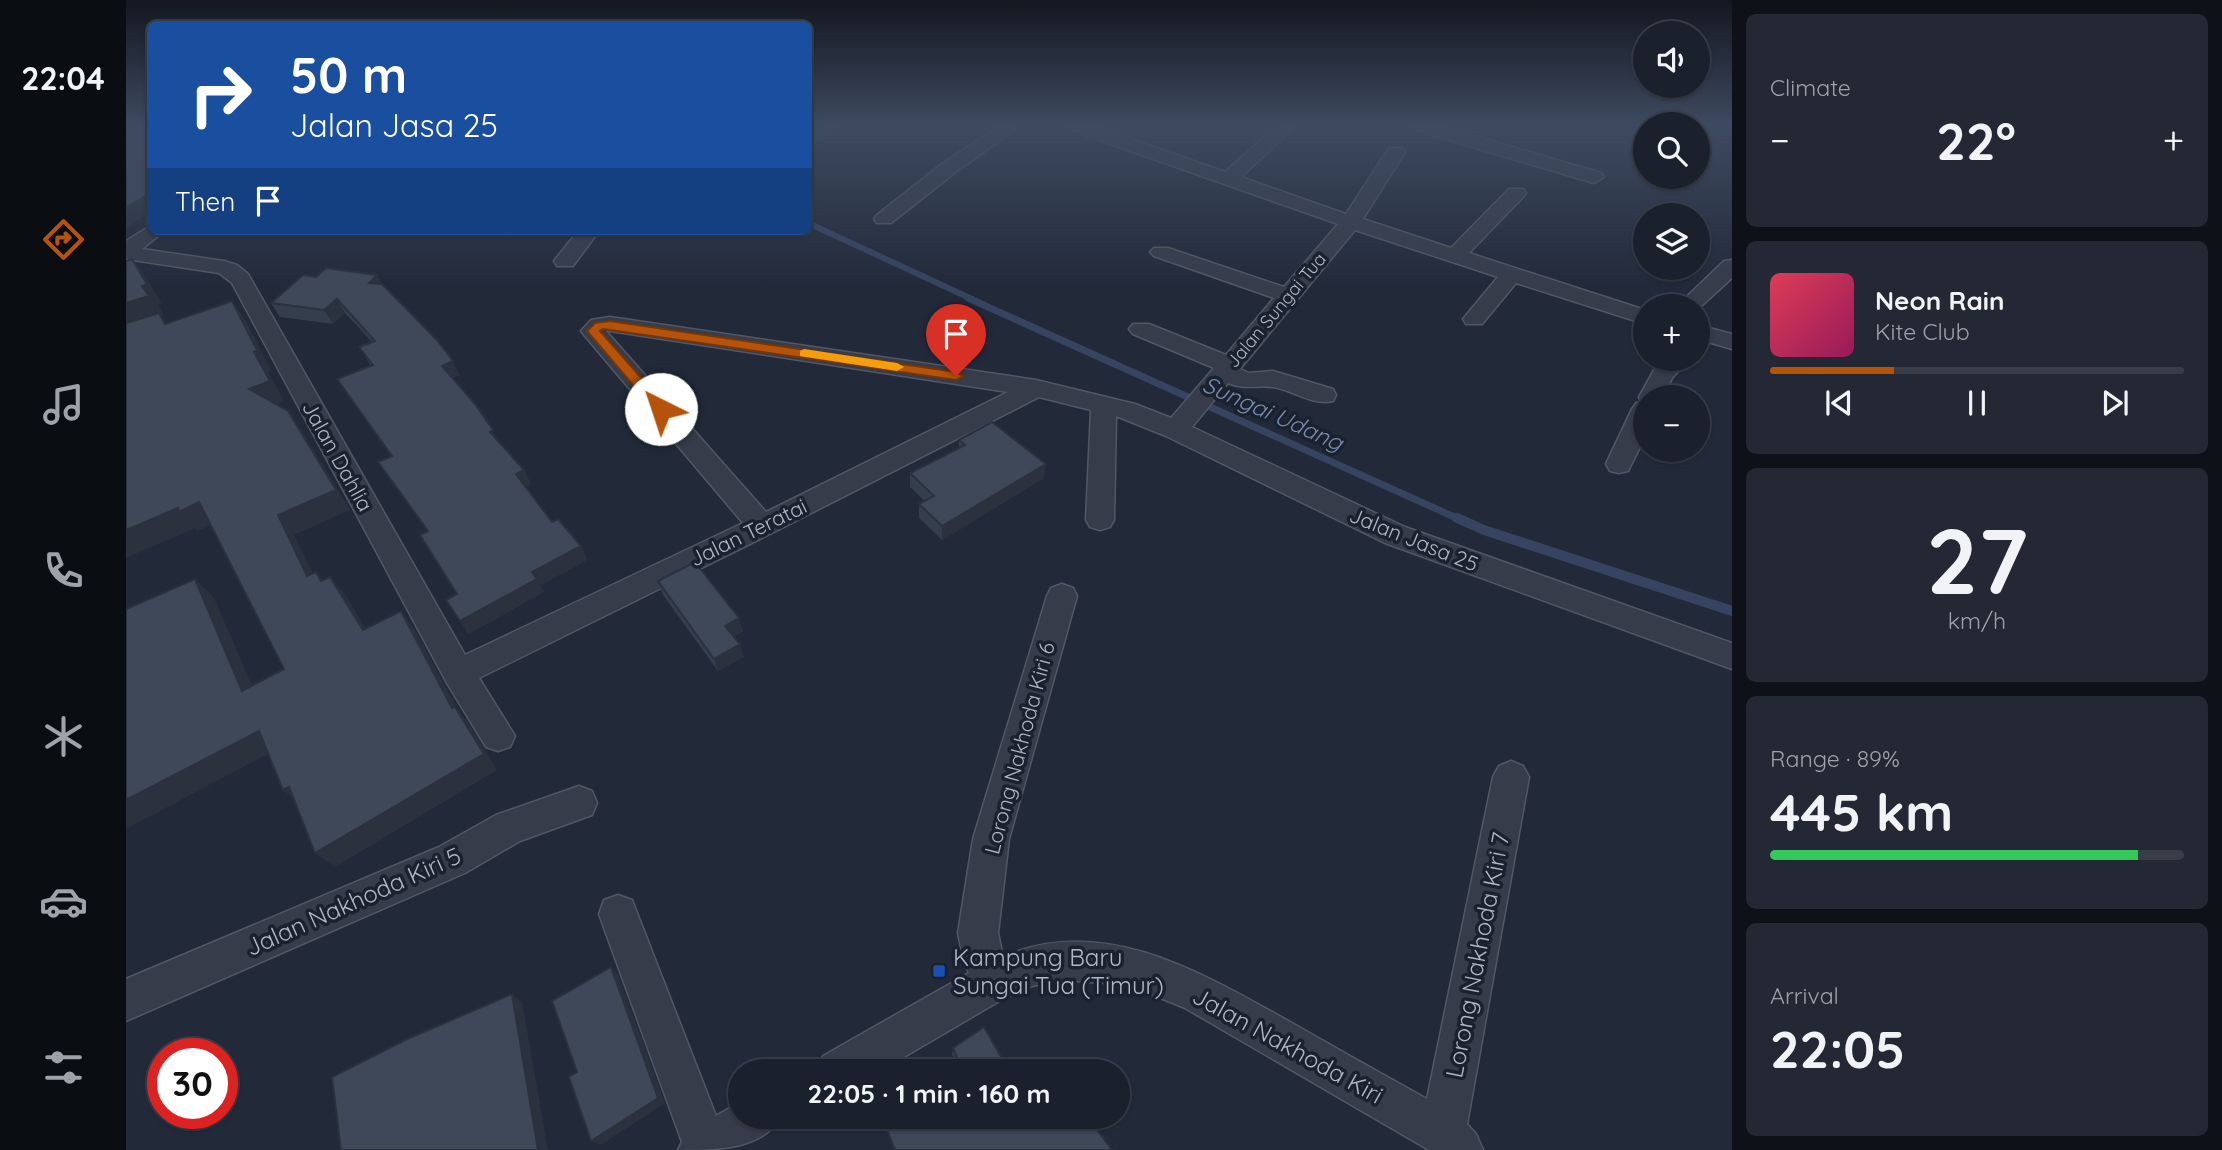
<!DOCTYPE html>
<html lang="en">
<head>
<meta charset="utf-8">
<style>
	body { margin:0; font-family:Quicksand,sans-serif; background:#232834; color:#f1f3f6; height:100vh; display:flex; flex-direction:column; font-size:26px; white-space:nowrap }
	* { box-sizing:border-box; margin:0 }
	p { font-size:23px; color:#9fa3a9 }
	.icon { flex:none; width:38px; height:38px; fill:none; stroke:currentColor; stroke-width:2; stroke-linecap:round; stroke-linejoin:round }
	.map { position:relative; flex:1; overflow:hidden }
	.drawer { display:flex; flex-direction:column; gap:14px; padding:14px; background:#0e1218; width:490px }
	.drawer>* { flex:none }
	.guide { position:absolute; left:21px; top:21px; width:665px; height:214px; border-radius:10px; box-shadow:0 2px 5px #0004,0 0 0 2px #383e48; background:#1a4fa0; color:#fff; overflow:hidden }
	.tools { position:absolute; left:1507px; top:21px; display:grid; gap:14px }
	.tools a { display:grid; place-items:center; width:77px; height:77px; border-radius:50%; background:#1a202c; box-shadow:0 2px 5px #0004,0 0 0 2px #383e48; font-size:35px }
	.speed { position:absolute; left:21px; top:1038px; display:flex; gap:14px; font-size:35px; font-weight:700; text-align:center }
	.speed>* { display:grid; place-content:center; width:91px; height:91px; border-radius:50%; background:#1a202c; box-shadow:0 2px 5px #0004,0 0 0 2px #383e48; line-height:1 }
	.speed .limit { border:10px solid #d22; background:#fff; color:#111 }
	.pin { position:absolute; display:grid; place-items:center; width:60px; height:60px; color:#fff; margin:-72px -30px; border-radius:50% 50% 50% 0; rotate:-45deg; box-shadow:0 0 7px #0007 }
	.pin .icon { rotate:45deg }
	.me { position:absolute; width:77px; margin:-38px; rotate:319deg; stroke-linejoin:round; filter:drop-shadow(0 0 5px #0008) }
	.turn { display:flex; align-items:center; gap:24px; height:147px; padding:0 28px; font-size:32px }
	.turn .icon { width:91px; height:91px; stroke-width:2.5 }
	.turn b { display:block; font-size:49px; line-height:60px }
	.then { display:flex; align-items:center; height:66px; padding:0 28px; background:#0003; gap:14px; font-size:26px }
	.big { font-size:52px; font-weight:800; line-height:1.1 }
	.drawer .card { flex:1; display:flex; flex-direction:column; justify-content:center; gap:10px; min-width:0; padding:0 24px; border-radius:10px; background:#232834 }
	.drawer .dial { align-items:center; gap:0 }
	.dial b { font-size:91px; line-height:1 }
	.song { display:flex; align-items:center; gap:21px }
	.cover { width:84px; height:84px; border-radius:10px; background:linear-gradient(135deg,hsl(350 70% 55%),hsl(330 70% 35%)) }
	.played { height:7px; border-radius:4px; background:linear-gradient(90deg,#b45309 30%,#383e48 30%) }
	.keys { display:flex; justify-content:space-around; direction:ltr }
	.heat { display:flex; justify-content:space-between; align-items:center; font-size:38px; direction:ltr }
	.charge { height:10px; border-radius:5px; background:linear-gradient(90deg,#34c759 89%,#383e48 0) }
	.trip { position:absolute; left:602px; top:1059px; width:402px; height:70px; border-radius:35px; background:#1a202c; box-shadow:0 2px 5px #0004,0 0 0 2px #383e48; font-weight:800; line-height:70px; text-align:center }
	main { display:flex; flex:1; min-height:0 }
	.menu { display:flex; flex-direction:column; width:126px; justify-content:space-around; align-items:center; background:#0a0d12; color:#9fa3a9 }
	.menu .icon { width:49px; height:49px }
	.menu .selected { color:#b45309 }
	.menu b { font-size:32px; color:#f1f3f6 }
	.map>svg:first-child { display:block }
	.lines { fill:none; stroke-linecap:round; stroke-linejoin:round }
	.stream-far2 { stroke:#364461; stroke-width:6 }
	.stream-far1 { stroke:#364461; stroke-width:7 }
	.stream { stroke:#364461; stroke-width:10 }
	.minor-casing { stroke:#515765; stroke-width:3 }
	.minor { fill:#363c4a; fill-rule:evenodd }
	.wall { fill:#353e4d }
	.shaded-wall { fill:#2b323e }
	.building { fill:#3e4859; stroke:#2b323e; stroke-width:2 }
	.route { fill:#b45309; stroke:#753606; stroke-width:2 }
	.slow { fill:#f59e0b }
	.transit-dot { fill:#1a4fb4; stroke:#1b222f; stroke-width:2.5 }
	.labels { text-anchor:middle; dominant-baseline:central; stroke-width:7; stroke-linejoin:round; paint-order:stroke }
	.far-street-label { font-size:18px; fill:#b1b7c6; stroke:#1b222f }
	.street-label { font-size:21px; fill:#b1b7c6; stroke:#1b222f }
	.water-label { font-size:23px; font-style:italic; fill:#798bae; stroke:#1b222f }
	.near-street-label { font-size:24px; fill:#b1b7c6; stroke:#1b222f }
	.near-poi-label { font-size:24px; fill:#b1b7c6; stroke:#1b222f; text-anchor:start }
</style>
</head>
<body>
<main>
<nav class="menu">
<b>22:04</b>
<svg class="icon selected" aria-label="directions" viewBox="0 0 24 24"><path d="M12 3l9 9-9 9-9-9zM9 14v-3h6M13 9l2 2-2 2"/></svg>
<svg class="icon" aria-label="music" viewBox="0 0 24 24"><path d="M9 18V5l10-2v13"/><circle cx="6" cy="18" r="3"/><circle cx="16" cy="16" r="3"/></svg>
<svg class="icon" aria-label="phone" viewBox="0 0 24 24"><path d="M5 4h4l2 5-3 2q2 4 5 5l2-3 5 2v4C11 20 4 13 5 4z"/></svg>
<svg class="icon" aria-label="climate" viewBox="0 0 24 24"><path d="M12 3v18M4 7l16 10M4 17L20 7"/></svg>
<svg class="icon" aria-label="car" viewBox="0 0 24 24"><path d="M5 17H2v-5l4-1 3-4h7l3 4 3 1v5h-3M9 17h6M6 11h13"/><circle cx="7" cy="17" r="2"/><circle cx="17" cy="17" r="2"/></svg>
<svg class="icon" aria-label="filters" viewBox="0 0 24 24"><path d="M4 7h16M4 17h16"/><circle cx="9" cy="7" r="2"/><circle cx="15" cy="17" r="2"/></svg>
</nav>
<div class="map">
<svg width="1606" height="1150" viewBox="0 0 1606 1150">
	<rect width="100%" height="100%" fill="#222a3a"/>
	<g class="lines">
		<path class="stream-far2" d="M 682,223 L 846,299"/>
		<path class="stream-far1" d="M 842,298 L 1335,520"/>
		<path class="stream" d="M 1331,518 L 1358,530 L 1606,611"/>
		<defs>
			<g id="minor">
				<path d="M 698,124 L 721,124 L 682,145 L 682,133 Z"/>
				<path d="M 869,124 L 887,124 L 889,130 L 831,171 L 765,223 L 751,223 L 748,219 L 751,215 L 817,163 L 871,128 Z"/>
				<path d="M 936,124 L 963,124 L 1099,172 L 1152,124 L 1172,124 L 1115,177 L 1220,214 L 1263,148 L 1277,148 L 1279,152 L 1237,219 L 1325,248 L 1383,189 L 1397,189 L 1400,193 L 1397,197 L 1343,253 L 1519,310 L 1519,324 L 1390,283 L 1356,324 L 1340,324 L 1337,319 L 1372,277 L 1229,230 L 1114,369 L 1123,373 L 1147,371 L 1207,389 L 1210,395 L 1207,401 C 1186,406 1167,390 1147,387 C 1131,385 1119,390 1102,383 L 1066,427 L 1279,527 L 1606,643 L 1606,669 L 1259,543 L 1040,436 L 990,416 L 988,520 L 984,527 L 974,530 L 964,527 L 960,520 L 965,410 L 913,397 L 646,533 L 353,678 L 389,736 L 384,747 L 372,751 L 360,747 L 321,683 L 106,283 L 93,273 L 0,259 L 0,241 L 24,226 L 24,231 L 38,231 L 16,249 L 98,261 L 111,265 L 122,274 L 339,655 L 617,523 L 459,336 L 455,331 L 465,320 L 484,317 L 910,380 L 1009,404 L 1045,418 L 1088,368 L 1007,334 L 1003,329 L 1007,324 L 1023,324 L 1100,355 L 1148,298 L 1028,256 L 1024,252 L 1028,248 L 1042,248 L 1158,287 L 1212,224 L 939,128 ZM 480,331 L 484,331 L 882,392 L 640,512 Z"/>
				<path d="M 1279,124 L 1308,124 L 1475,173 L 1478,177 L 1468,183 L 1461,181 L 1282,128 Z"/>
				<path d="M 452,231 L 473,231 L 447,266 L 431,266 L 428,261 Z"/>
				<path d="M 1606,260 L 1606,278 L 1572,309 L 1572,306 L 1551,306 L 1598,261 Z"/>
				<path d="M 1572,325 L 1606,334 L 1606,349 L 1572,339 Z"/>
				<path d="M 1534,359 L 1558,359 L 1558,365 L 1546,378 L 1537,397 L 1519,397 L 1519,437 L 1502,471 L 1493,473 L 1484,471 L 1480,464 L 1506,409 L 1510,403 L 1515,402 L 1513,397 Z"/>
				<path d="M 936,584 L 947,588 L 951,596 L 883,839 L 872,933 L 877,957 C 978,912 1079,975 1166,1023 C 1211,1049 1256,1074 1301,1099 L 1367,777 L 1373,766 L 1385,761 L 1397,766 L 1403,777 L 1341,1124 L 1350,1134 L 1357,1150 L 1303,1150 L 1059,1008 L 1022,993 L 978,983 L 935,980 L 906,986 L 882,996 L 754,1071 L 690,1071 L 697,1056 L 843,973 L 837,958 L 832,933 L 847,839 L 921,596 L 925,588 Z"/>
				<path d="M 453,786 L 466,791 L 471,803 L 466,815 L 394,841 L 339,873 L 0,1021 L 0,979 L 313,847 L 370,815 Z"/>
				<path d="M 492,895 L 506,900 L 590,1116 L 614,1102 L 614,1116 L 655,1116 C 637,1150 591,1150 552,1150 L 556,1142 L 473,914 L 478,900 Z"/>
			</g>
		</defs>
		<use href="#minor" class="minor-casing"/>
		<use href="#minor" class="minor"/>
	</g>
	<g class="wall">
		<path d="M 0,124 L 24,124 L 24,212 L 0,228 L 0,128 L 17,130 L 17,129 L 0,126 Z"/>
		<path d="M 257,285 L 334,375 L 326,378 L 373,442 L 398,470 L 405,484 L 400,487 L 426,522 L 455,546 L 461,560 L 414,585 L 418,592 L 342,634 L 331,594 L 302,531 L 252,462 L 265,456 L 211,379 L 245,366 L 233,347 L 246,342 L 219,313 L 207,324 L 154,317 L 145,303 Z"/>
		<path d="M 833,440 L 918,478 L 816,540 L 793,518 L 793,504 L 799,501 L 784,487 L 784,473 L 833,448 Z"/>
		<path d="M 532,581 L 617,631 L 607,636 L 618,657 L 592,671 L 537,595 Z"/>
		<path d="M 827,1048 L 883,1071 L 829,1062 L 826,1054 Z"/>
	</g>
	<g class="shaded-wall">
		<path d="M 24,193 L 24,212 L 0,228 L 0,208 Z"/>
		<path d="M 6,259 L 21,279 L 36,304 L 32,305 L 38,316 L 35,316 L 48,333 L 0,329 L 0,303 L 16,286 Z"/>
		<path d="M 251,275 L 259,288 L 243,283 Z"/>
		<path d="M 211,299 L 219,313 L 207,324 L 198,310 Z"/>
		<path d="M 106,301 L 120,321 L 145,370 L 142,372 L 158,401 L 138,409 L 123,389 L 128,352 Z"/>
		<path d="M 327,361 L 334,375 L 323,379 L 316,366 Z"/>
		<path d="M 162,411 L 176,431 L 224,510 L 168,535 L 198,595 L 181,576 L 152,515 Z"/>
		<path d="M 920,464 L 918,478 L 816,540 L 816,526 Z"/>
		<path d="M 398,470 L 405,484 L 397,488 L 390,474 Z"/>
		<path d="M 73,502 L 91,522 L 72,531 L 69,528 L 0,558 L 0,530 L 52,508 Z"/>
		<path d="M 455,546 L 461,560 L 414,585 L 418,592 L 342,634 L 334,621 L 406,572 Z"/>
		<path d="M 204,577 L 220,596 L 252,649 L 237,630 Z"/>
		<path d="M 69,579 L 88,598 L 136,708 L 116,691 Z"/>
		<path d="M 275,611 L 289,630 L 332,710 L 343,724 L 371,770 L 209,867 L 189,853 L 326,708 Z"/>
		<path d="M 613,618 L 617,631 L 603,639 L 599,626 Z"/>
		<path d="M 614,644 L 618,657 L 592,671 L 588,659 Z"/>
		<path d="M 133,731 L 153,748 L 0,829 L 0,800 Z"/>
		<path d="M 163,787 L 177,806 L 157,790 Z"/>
		<path d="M 485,967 L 492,975 L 539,1103 L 475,1145 L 465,1141 Z"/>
		<path d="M 386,994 L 396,1002 L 422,1150 L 412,1150 Z"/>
	</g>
	<g class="building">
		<path d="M 18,124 L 24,124 L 24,193 L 0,208 L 0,128 L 17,130 Z"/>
		<path d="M 6,259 L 21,284 L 16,286 L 23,296 L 0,303 L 0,261 Z"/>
		<path d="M 200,268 L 251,275 L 243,283 L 256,284 L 311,340 L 327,361 L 316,366 L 349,404 L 367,430 L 364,432 L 398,470 L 390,474 L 426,522 L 432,519 L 455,546 L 406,572 L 411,579 L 334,621 L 320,600 L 331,594 L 294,535 L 302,531 L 252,462 L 266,456 L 211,379 L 247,365 L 233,347 L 249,341 L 211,299 L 198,310 L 145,303 L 177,275 L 190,277 Z"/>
		<path d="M 106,301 L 131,350 L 128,352 L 144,381 L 123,389 L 162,411 L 210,490 L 152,515 L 181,576 L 190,572 L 195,581 L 204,577 L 237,630 L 275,611 L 326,708 L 329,707 L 358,754 L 189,853 L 163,787 L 157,790 L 133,731 L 0,800 L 0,609 L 69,579 L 116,691 L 158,669 L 73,502 L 53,512 L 52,508 L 0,530 L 0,323 L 33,313 L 39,324 Z"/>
		<path d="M 866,422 L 920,464 L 816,526 L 793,504 L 808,496 L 784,473 L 839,445 L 833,440 Z"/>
		<path d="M 569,562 L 613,618 L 599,626 L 614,644 L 588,659 L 532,581 Z"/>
		<path d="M 485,967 L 532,1098 L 465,1141 L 443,1077 L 451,1072 L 426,1001 Z"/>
		<path d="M 386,994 L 412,1150 L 215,1150 L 206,1077 L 279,1040 Z"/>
		<path d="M 858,1027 L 883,1071 L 812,1071 L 832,1060 L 827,1048 Z"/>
		<path d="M 921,1061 L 928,1071 L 910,1071 Z"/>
		<path d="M 768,1116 L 961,1116 L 986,1150 L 769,1150 L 758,1122 Z"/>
	</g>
	<linearGradient id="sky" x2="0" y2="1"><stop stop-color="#131720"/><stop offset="0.44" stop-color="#3e4a60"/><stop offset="1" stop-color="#3e4a60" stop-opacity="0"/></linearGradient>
	<rect width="1606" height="285" fill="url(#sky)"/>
	<path class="route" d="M 484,321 L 830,372 L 837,376 L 830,380 L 477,329 L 474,331 L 540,406 L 542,409 L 535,413 L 530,412 L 461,331 L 469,323 Z"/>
	<path class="slow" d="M 678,349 L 771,363 L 778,367 L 771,371 L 674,356 L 674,351 Z"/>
	<rect class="transit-dot" x="806" y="964" width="14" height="14" rx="3.5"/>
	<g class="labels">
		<g class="far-street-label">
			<text transform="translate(1150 310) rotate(-50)">Jalan Sungai Tua</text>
		</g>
		<g class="street-label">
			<text transform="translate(212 456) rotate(61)">Jalan Dahlia</text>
			<text transform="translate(622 532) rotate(-26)">Jalan Teratai</text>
			<text transform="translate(1288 539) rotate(22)">Jalan Jasa 25</text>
			<text transform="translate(893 748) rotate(-75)">Lorong Nakhoda Kiri 6</text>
		</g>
		<g class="water-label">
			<text transform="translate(1147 413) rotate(24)">Sungai Udang</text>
		</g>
		<g class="near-street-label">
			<text transform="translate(227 901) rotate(-24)">Jalan Nakhoda Kiri 5</text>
			<text transform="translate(1351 955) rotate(-79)">Lorong Nakhoda Kiri 7</text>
			<text transform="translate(1162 1045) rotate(29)">Jalan Nakhoda Kiri</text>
		</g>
		<g class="near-poi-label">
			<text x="827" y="957">Kampung Baru<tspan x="827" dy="28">Sungai Tua (Timur)</tspan></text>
		</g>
	</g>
</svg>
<div class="tools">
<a><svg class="icon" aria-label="sound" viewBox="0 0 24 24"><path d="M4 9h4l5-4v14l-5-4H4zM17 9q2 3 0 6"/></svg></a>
<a><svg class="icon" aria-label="search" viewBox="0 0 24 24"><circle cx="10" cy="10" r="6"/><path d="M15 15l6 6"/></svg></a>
<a><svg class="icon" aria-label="layers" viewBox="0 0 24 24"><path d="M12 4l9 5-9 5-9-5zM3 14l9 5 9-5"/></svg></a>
<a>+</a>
<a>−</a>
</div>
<div class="speed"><div class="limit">30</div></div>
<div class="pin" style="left:830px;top:376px;background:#d93025"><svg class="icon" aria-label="arrive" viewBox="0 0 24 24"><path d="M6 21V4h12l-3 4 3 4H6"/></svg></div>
<svg class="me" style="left:535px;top:409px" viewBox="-20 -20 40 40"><circle r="19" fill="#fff"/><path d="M0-13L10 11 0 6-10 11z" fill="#b45309"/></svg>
<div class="trip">22:05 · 1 min · 160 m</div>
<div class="guide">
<div class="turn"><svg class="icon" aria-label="right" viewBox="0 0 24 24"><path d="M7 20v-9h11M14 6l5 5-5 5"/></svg><div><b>50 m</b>Jalan Jasa 25</div></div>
<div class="then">Then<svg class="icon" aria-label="arrive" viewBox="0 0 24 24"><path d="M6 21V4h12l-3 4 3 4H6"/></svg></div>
</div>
</div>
<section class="drawer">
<div class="card"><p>Climate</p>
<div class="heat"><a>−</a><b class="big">22°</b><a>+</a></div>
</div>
<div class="card">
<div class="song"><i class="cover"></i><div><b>Neon Rain</b><p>Kite Club</p></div></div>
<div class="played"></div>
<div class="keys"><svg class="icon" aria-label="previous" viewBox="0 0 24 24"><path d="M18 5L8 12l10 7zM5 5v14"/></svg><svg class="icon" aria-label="pause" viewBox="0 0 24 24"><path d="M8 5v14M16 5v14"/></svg><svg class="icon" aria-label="next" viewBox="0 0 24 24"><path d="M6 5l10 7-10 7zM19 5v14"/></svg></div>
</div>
<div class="card dial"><b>27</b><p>km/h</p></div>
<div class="card"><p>Range · 89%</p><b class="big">445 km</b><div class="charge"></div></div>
<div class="card"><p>Arrival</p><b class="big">22:05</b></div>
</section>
</main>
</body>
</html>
